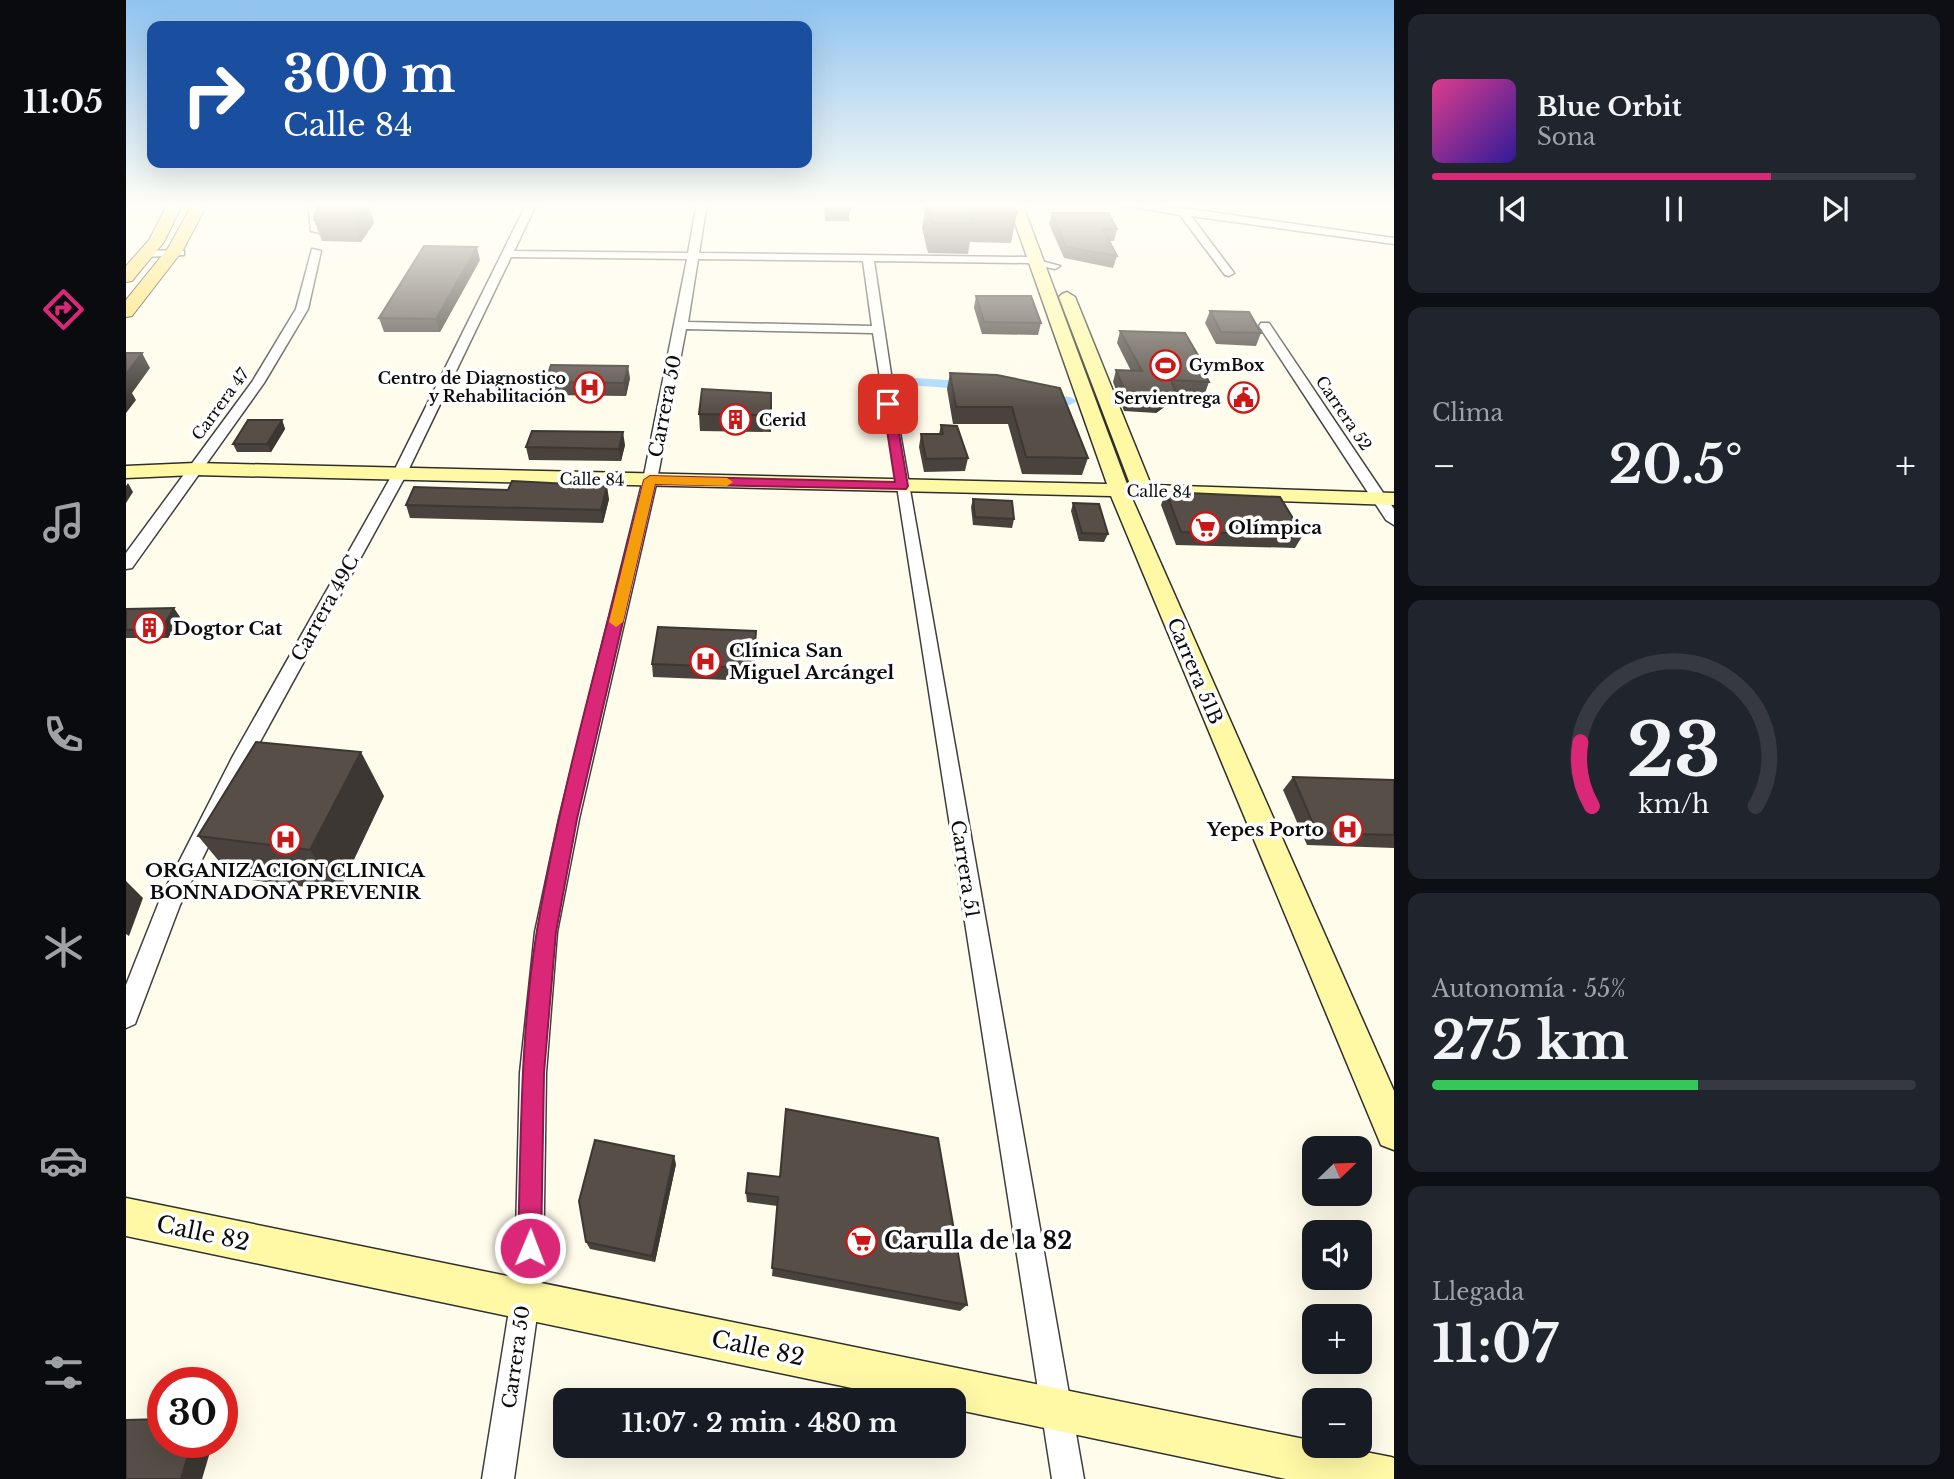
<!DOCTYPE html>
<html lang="es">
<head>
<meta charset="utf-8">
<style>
	body { margin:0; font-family:"Libre Baskerville",serif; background:#20242c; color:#f1f3f6; height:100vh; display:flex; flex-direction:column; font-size:26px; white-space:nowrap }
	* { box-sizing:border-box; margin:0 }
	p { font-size:23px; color:#9ea1a6 }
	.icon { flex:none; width:38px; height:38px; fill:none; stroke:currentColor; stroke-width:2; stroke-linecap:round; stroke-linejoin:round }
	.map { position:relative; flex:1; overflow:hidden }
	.details { display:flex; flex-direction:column; gap:14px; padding:14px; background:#0d0f14; width:560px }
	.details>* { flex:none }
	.banner { position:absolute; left:21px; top:21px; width:665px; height:147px; border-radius:14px; box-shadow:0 7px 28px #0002; background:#1a4fa0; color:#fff; overflow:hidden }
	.needle { width:46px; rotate:67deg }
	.controls { position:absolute; left:1176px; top:1136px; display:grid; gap:14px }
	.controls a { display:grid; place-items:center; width:70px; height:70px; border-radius:14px; background:#171b24; box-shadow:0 7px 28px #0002; font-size:35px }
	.speed { position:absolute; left:21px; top:1367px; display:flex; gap:14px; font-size:35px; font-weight:700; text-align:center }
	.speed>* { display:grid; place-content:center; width:91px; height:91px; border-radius:50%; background:#171b24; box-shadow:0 7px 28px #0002; line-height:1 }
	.speed .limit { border:10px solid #d22; background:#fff; color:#111 }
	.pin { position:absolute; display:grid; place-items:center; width:60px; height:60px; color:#fff; margin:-30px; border-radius:14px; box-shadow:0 4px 10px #0006 }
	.me { position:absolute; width:77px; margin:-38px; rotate:1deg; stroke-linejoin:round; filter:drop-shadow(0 0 5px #0008) }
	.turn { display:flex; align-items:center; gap:24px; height:147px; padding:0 21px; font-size:32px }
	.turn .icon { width:91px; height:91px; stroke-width:2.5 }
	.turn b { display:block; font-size:49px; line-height:60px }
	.big { font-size:52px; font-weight:800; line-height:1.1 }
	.details .tile { flex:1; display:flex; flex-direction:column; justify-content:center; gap:10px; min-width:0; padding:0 24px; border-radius:14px; background:#20242c }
	.details .dial { align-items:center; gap:0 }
	.dial svg { height:182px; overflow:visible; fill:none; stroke:#363941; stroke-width:7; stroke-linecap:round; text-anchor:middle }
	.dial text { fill:#f1f3f6; stroke:none }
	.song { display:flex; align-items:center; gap:21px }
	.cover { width:84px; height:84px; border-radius:10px; background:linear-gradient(135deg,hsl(330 70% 55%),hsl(250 70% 35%)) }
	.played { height:7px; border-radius:4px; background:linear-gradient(90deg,#db2777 70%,#363941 70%) }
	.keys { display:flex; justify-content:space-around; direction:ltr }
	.heat { display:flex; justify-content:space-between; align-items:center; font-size:38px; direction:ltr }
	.charge { height:10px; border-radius:5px; background:linear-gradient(90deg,#34c759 55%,#363941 0) }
	.trip { position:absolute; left:427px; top:1388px; width:413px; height:70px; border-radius:14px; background:#171b24; box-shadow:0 7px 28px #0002; font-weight:800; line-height:70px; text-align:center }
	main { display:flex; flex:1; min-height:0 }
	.dock { display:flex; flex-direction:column; width:126px; justify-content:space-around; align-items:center; background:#090b0e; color:#9ea1a6 }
	.dock .icon { width:49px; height:49px }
	.dock .current { color:#db2777 }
	.dock b { font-size:32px; color:#f1f3f6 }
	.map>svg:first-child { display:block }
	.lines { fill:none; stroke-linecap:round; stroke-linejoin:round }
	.canal { fill:#aadafc; fill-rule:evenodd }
	.street-casing { stroke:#3f3f3f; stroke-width:3 }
	.secondary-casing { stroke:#2e2e2e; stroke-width:3 }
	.primary-casing { stroke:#1d1d1d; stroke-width:2 }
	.street { fill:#fff; fill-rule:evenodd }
	.secondary { fill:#fff9a6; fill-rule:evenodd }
	.primary { fill:#ffde5b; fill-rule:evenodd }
	.wall { fill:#4a433d }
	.shaded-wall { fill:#3c3732 }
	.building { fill:#564e47; stroke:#3c3732; stroke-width:2 }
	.route { fill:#db2777; stroke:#8e194d; stroke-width:2 }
	.slow { fill:#f59e0b }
	.labels { text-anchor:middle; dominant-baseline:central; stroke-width:7; stroke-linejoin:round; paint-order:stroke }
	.far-poi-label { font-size:16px; font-weight:bold; fill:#0c0c0c; stroke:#fff; text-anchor:start }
	.far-street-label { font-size:16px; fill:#0c0c0c; stroke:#fff }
	.street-label { font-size:19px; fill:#0c0c0c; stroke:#fff }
	.poi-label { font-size:19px; font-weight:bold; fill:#0c0c0c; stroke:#fff; text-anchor:start }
	.near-street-label { font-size:23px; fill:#0c0c0c; stroke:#fff }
	.near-poi-label { font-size:23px; font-weight:bold; fill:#0c0c0c; stroke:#fff; text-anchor:start }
</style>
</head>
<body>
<main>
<nav class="dock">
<b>11:05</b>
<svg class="icon current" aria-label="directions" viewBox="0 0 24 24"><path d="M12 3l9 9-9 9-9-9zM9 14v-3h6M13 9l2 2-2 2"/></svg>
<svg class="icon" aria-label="music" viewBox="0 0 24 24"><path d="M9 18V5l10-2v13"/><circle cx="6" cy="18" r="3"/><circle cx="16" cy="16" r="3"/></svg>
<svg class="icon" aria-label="phone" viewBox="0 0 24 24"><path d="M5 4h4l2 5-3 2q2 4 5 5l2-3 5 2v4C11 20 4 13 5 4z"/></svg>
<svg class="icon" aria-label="climate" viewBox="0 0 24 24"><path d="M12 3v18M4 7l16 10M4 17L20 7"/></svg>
<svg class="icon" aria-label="car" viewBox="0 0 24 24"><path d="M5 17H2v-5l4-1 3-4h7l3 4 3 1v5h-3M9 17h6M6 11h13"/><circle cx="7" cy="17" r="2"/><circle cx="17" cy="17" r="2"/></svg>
<svg class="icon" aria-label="filters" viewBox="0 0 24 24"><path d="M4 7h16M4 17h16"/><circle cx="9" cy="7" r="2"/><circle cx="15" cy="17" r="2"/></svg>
</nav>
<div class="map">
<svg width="1268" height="1479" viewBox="0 0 1268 1479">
	<rect width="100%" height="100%" fill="#fffceb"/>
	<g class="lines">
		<g class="canal">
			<path d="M 759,376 L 851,382 L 858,386 L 851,390 L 754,383 L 754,377 Z"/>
			<path d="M 910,393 L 944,397 L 951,401 L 944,405 L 905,400 L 903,397 Z"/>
		</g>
		<defs>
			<g id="street">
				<path d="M 182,203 L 192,203 L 194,233 L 185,231 Z"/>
				<path d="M 401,203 L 411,203 L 388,251 L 562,253 L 571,203 L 581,203 L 573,253 L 901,257 L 934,266 L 929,269 L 901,263 L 748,261 L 773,427 L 958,1479 L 926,1479 L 747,333 L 560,329 L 531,480 L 453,819 L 431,932 L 420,1073 L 417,1273 L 388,1479 L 356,1479 L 389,1273 L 394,1073 L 409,932 L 433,819 L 517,480 L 561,259 L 385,257 L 280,475 L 123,762 L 54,905 L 9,1024 L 0,1028 L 0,985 L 35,897 L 107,756 L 266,475 ZM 572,259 L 737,261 L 746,326 L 562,322 Z"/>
				<path d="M 984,203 L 1056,208 L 1268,238 L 1268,244 L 1065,216 L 1108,273 L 1103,276 L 1099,275 L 1054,215 Z"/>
				<path d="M 186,249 L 195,251 L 182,309 L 138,383 L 6,568 L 0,569 L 0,553 L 126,382 L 170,309 Z"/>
				<path d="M 54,250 L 58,251 L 58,255 L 20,257 L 15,254 L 20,251 Z"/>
				<path d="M 1135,323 L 1143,323 L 1268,509 L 1268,525 L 1260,520 L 1133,326 Z"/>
			</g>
			<g id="secondary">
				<path d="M 882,203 L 896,203 L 1001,484 L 1004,484 L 933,297 L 936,294 L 941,292 L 949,297 L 1025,485 L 1268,493 L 1268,505 L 1005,496 L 1268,1091 L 1268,1150 L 1255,1145 L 985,496 L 69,475 L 0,478 L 0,466 L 69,463 L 981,484 Z"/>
				<path d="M 0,1198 L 1188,1441 L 1188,1446 L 1209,1446 L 1265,1457 L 1268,1458 L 1268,1479 L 1160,1479 L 828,1409 L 828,1400 L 783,1400 L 0,1236 Z"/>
			</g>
			<g id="primary">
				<path d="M 42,203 L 57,203 L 38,242 L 6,281 L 0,282 L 0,266 L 23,240 Z"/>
				<path d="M 67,203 L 82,203 L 57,250 L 6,316 L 0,317 L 0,300 L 42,248 Z"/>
			</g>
		</defs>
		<use href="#street" class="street-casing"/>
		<use href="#secondary" class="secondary-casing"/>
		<use href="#primary" class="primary-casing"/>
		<use href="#street" class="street"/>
		<use href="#secondary" class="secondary"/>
		<use href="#primary" class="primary"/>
	</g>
	<g class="wall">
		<path d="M 192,203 L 248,223 L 235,242 L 196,241 L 188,220 Z"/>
		<path d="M 698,203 L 723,203 L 723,221 L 699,221 Z"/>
		<path d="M 800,203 L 886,203 L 891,213 L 885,243 L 844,242 L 842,254 L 802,253 L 796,228 Z"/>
		<path d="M 926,213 L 991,229 L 988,241 L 983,241 L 991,256 L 987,268 L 938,258 L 923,224 Z"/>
		<path d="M 354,260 L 314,332 L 258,332 L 253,318 Z"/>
		<path d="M 850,296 L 915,323 L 912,335 L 856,334 L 848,308 Z"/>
		<path d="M 1084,311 L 1135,333 L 1130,346 L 1090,344 L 1079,323 Z"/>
		<path d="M 994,331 L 1083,374 L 1081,378 L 1083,382 L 1079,393 L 1048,393 L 1045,402 L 1030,413 L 998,411 L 987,382 L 990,370 L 1005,371 L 991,343 Z"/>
		<path d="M 824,373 L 871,375 L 962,458 L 956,475 L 896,474 L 882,424 L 827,424 L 821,389 Z"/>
		<path d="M 504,378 L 500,396 L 422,395 L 419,382 Z"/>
		<path d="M 645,393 L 645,432 L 574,431 L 573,414 Z"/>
		<path d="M 156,420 L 159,429 L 145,452 L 111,452 L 107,444 Z"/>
		<path d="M 815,425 L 842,458 L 839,471 L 798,472 L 793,447 L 795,434 L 813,434 Z"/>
		<path d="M 499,445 L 495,461 L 403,460 L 400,447 Z"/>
		<path d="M 382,490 L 483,499 L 477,523 L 284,518 L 280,505 Z"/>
		<path d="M 1040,492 L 1177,535 L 1169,548 L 1050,545 L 1035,505 Z"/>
		<path d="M 847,499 L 888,519 L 886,528 L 847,525 L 845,507 Z"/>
		<path d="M 947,503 L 982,534 L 978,542 L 953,541 L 945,511 Z"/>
		<path d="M 0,609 L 54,617 L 42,638 L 0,638 Z"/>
		<path d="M 630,631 L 627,681 L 527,677 L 526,664 Z"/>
		<path d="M 1167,777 L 1268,780 L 1268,848 L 1181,845 L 1157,790 Z"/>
		<path d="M 258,796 L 213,891 L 107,878 L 72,836 Z"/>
		<path d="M 550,1164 L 529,1262 L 464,1249 L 460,1242 Z"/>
		<path d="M 622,1173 L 841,1305 L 834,1311 L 646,1276 L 651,1206 L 621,1202 L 620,1193 Z"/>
	</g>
	<g class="shaded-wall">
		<path d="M 242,203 L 248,223 L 235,242 L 228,220 Z"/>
		<path d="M 351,247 L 354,260 L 314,332 L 310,319 Z"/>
		<path d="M 16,353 L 24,368 L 6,393 L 10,400 L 0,413 L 0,374 Z"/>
		<path d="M 502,366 L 504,378 L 500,396 L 498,383 Z"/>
		<path d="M 1049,390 L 1045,402 L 1030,413 L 1034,401 Z"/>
		<path d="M 156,420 L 159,429 L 145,452 L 141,444 Z"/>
		<path d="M 497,432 L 499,445 L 495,461 L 493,449 Z"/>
		<path d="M 2,483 L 7,492 L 0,503 L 0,486 Z"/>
		<path d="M 481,486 L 483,499 L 477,523 L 475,510 Z"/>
		<path d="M 48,608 L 54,617 L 42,638 L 36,629 Z"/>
		<path d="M 630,631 L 630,644 L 627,681 L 627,668 Z"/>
		<path d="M 235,752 L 258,796 L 213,891 L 184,850 Z"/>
		<path d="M 0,881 L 17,898 L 3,936 L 0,934 Z"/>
		<path d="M 548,1156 L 550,1164 L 529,1262 L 526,1256 Z"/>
		<path d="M 66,1442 L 87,1442 L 76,1479 L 55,1479 Z"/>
	</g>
	<g class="building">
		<path d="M 192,203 L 241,203 L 228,220 L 188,220 Z"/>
		<path d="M 699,203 L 723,203 L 724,210 L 700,209 Z"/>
		<path d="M 801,203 L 886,203 L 891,213 L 844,213 L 847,224 L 806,223 Z"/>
		<path d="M 926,213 L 982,213 L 991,229 L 977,229 L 991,256 L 940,247 Z"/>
		<path d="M 298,246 L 351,247 L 310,319 L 253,318 Z"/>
		<path d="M 850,296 L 905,296 L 915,323 L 858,322 Z"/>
		<path d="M 1084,311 L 1123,312 L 1135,333 L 1095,332 Z"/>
		<path d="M 994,331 L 1059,333 L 1083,374 L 1079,374 L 1083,382 L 1045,380 L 1049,390 L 1034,401 L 1002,399 L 990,370 L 1016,371 Z"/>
		<path d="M 0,353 L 16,353 L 0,374 Z"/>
		<path d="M 425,365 L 502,366 L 498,383 L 419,382 Z"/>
		<path d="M 824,373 L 871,375 L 934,388 L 962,458 L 900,457 L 886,407 L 830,407 Z"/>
		<path d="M 576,389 L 645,393 L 645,415 L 573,414 Z"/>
		<path d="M 122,420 L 156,420 L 141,444 L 107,444 Z"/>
		<path d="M 815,425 L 831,426 L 842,458 L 800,459 L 795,434 L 817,434 Z"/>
		<path d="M 406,431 L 497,432 L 493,449 L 400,447 Z"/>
		<path d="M 386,481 L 481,486 L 475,510 L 280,505 L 288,487 L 382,490 Z"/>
		<path d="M 1040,492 L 1154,497 L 1177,535 L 1055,532 Z"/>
		<path d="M 847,499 L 886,501 L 888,519 L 849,517 Z"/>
		<path d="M 947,503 L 973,504 L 982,534 L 956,533 Z"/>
		<path d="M 48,608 L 36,629 L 0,630 L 0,609 Z"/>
		<path d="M 532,627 L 630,631 L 627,668 L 526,664 Z"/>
		<path d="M 130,742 L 235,752 L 184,850 L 72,836 Z"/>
		<path d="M 1167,777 L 1268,780 L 1268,835 L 1191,833 Z"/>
		<path d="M 660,1109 L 812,1138 L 841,1305 L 646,1268 L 652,1197 L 620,1193 L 622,1173 L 654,1177 Z"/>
		<path d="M 469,1140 L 548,1156 L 526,1256 L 460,1242 L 453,1201 Z"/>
		<path d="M 37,1419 L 37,1442 L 66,1442 L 55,1479 L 0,1479 L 0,1420 Z"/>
	</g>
	<linearGradient id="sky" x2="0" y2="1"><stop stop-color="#8fc3f0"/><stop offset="0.5" stop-color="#fffef6"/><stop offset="1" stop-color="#fffef6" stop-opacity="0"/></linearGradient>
	<rect width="1268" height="410" fill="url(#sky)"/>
	<path class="route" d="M 762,400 L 768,404 L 782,486 L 780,489 L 529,484 L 451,819 L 430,932 L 418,1073 L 415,1248 L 412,1256 L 404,1259 L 395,1256 L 392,1248 C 395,1143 394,1033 411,930 C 437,778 481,629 518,480 L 524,476 L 769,482 L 757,404 Z"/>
	<path class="slow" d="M 524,476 L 601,478 L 607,482 L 601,486 L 529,484 L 497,622 L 490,627 L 483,622 L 518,480 Z"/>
	<defs>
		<symbol id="stadium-ring" viewBox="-11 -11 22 22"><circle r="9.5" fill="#fff" stroke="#ca1717" stroke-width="1.5"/><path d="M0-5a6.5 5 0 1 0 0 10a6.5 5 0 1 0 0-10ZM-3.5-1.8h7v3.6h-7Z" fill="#ca1717"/></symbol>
		<symbol id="hospital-ring" viewBox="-11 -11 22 22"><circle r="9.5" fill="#fff" stroke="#ca1717" stroke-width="1.5"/><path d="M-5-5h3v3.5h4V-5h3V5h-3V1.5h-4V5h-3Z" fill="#ca1717"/></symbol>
		<symbol id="civic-ring" viewBox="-11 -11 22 22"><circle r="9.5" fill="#fff" stroke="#ca1717" stroke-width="1.5"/><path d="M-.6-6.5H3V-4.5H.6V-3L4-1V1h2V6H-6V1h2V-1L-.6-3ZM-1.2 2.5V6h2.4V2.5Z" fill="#ca1717"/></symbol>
		<symbol id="building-ring" viewBox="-11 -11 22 22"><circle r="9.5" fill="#fff" stroke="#ca1717" stroke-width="1.5"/><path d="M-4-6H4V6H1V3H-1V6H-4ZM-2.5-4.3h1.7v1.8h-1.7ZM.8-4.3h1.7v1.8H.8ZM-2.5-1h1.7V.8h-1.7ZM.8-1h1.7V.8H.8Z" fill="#ca1717"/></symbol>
		<symbol id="supermarket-ring" viewBox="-11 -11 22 22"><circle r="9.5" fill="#fff" stroke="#ca1717" stroke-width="1.5"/><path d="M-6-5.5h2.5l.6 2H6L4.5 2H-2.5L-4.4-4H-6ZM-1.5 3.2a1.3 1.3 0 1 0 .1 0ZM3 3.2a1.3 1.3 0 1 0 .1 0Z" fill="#ca1717"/></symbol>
	</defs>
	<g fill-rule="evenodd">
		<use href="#stadium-ring" x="1022" y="348" width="35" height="35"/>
		<use href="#hospital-ring" x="446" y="370" width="35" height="35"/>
		<use href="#civic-ring" x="1100" y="380" width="35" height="35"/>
		<use href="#building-ring" x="592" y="402" width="35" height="35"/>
		<use href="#supermarket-ring" x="1062" y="510" width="35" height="35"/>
		<use href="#building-ring" x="6" y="610" width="35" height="35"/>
		<use href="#hospital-ring" x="562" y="644" width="35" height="35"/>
		<use href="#hospital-ring" x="1204" y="812" width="35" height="35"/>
		<use href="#hospital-ring" x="142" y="822" width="35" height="35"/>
		<use href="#supermarket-ring" x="718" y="1224" width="35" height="35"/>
	</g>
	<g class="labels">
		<g class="far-poi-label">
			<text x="1063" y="365">GymBox</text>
			<text x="440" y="378" text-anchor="end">Centro de Diagnostico<tspan x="440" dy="18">y Rehabilitación</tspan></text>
			<text x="1095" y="398" text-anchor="end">Servientrega</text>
			<text x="633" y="420">Cerid</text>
		</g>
		<g class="far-street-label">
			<text transform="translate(94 404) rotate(-54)">Carrera 47</text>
			<text transform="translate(1218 413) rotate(56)">Carrera 52</text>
			<text transform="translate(466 479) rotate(1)">Calle 84</text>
			<text transform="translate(1033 491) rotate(1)">Calle 84</text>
		</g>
		<g class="street-label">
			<text transform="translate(539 406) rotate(-79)">Carrera 50</text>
			<text transform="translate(199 608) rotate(-61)">Carrera 49C</text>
			<text transform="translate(1069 671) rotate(67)">Carrera 51B</text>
			<text transform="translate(839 869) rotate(81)">Carrera 51</text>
			<text transform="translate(390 1357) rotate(-82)">Carrera 50</text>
		</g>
		<g class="poi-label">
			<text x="1102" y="527">Olímpica</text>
			<text x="47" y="628">Dogtor Cat</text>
			<text x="603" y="650">Clínica San<tspan x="603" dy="22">Miguel Arcángel</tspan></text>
			<text x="1198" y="829" text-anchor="end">Yepes Porto</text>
			<text x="159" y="870" text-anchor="middle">ORGANIZACION CLINICA<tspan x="159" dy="22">BONNADONA PREVENIR</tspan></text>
		</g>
		<g class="near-street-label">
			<text transform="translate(77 1233) rotate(12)">Calle 82</text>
			<text transform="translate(632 1348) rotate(12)">Calle 82</text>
		</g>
		<g class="near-poi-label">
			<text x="758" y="1241">Carulla de la 82</text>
		</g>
	</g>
</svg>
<div class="controls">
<a><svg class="needle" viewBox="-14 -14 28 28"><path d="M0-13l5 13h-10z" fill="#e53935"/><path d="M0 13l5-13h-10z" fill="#9ea1a6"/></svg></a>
<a><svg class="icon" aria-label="sound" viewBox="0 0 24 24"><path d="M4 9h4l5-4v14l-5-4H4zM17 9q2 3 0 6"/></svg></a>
<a>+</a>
<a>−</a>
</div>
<div class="speed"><div class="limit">30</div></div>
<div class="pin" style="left:762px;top:404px;background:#d93025"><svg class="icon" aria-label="arrive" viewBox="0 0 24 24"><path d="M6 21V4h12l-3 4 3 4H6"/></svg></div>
<svg class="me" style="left:404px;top:1248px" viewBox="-20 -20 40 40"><circle r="17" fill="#db2777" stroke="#fff" stroke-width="3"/><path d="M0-11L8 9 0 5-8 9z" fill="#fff"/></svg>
<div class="trip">11:07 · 2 min · 480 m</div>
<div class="banner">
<div class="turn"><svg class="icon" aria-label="right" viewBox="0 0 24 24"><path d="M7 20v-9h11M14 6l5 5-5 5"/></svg><div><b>300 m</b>Calle 84</div></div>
</div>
</div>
<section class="details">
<div class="tile">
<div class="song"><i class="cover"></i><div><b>Blue Orbit</b><p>Sona</p></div></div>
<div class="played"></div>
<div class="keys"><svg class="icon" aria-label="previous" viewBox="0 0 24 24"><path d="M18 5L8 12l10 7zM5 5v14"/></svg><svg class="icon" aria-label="pause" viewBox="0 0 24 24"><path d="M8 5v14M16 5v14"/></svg><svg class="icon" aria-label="next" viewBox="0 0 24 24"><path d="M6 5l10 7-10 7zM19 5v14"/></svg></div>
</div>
<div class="tile"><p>Clima</p>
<div class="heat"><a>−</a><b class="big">20.5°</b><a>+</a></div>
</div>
<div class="tile dial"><svg viewBox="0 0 100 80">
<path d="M14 69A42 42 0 1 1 86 69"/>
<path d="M14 69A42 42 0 0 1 9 41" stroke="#db2777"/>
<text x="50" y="56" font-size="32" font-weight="700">23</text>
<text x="50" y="72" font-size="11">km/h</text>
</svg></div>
<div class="tile"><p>Autonomía · 55%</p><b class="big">275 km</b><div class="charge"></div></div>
<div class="tile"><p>Llegada</p><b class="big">11:07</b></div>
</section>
</main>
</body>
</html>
